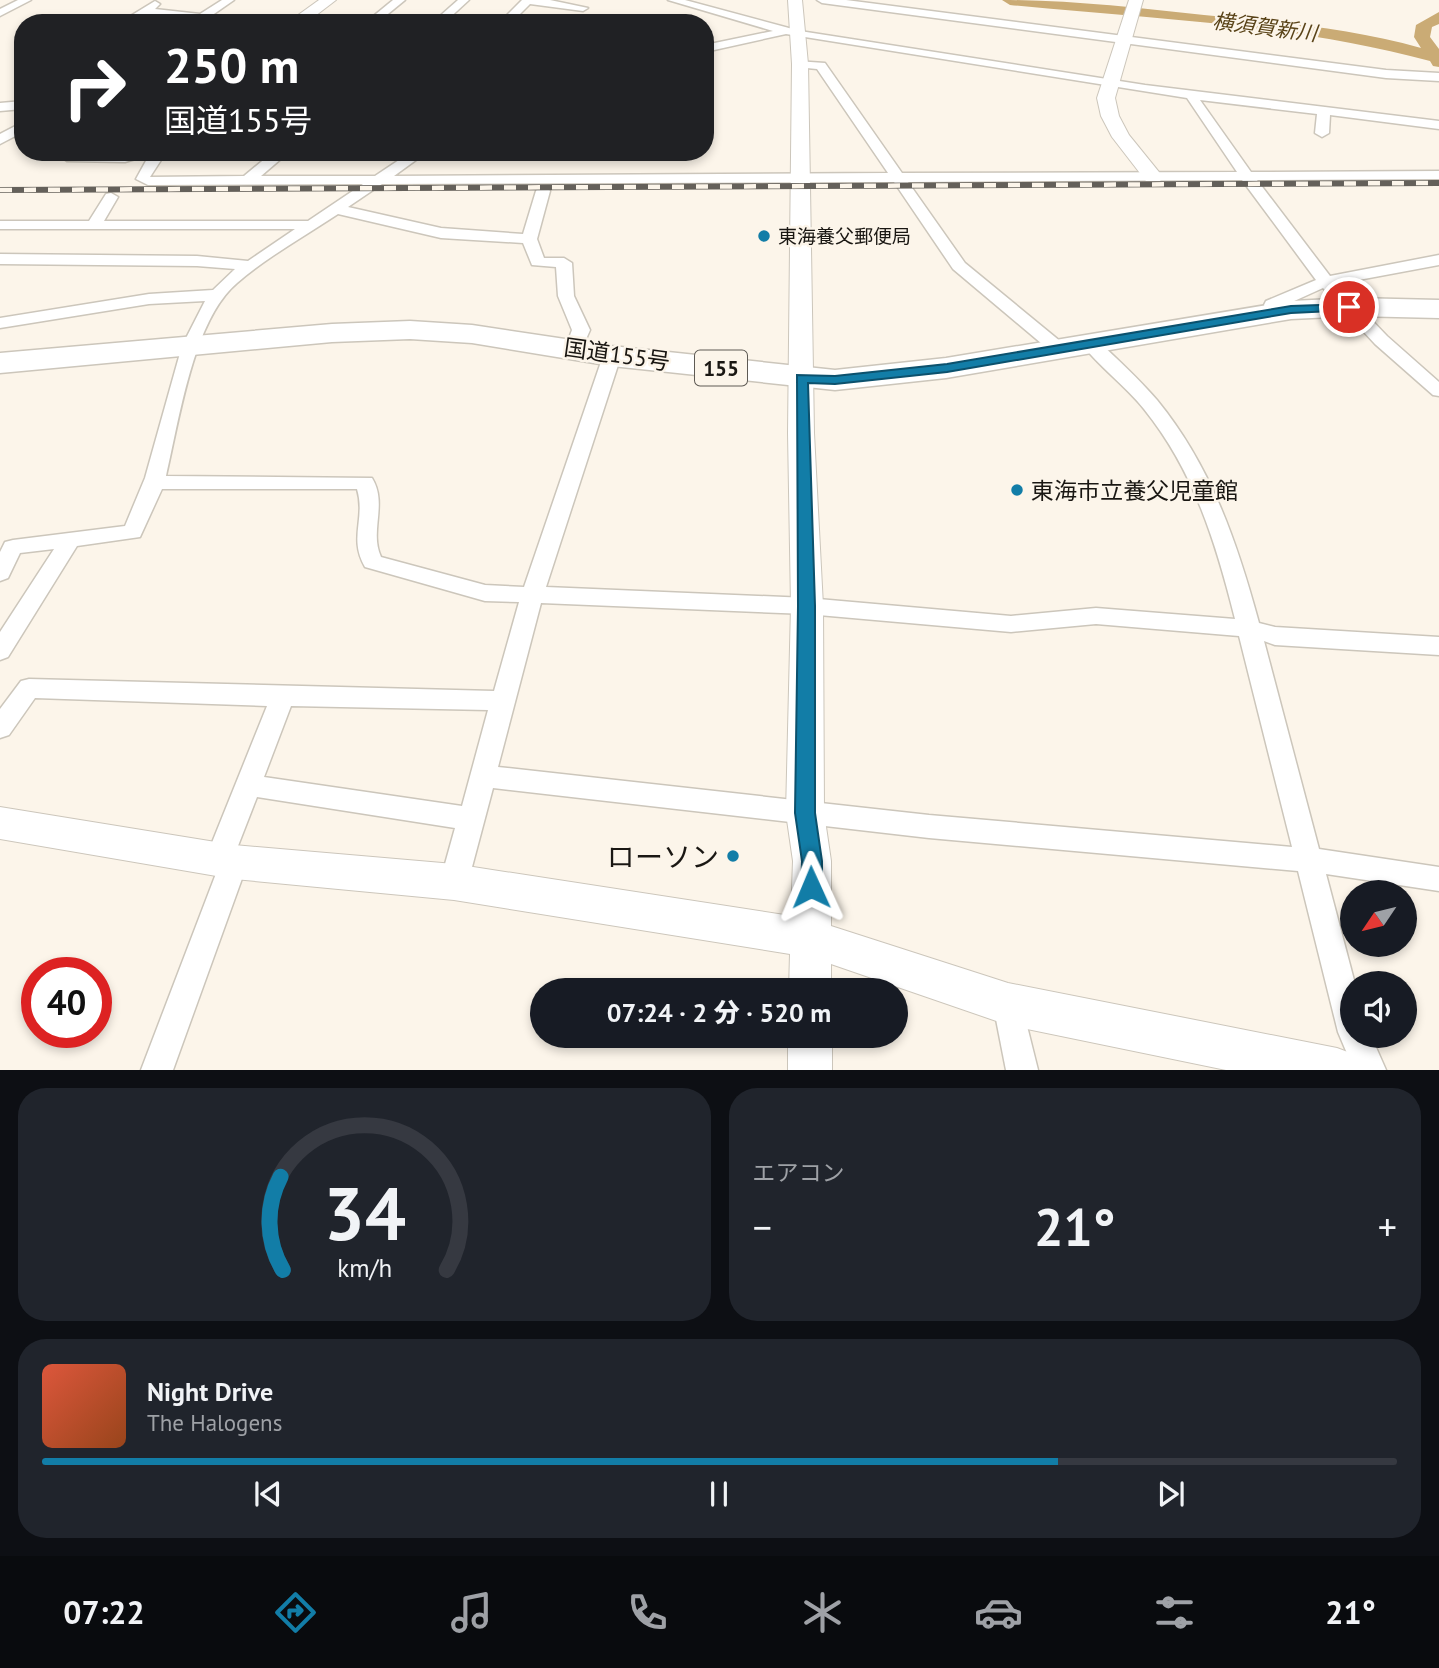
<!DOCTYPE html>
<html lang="ja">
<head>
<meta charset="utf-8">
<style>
	body { margin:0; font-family:"PT Sans","Noto Sans JP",sans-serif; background:#20242c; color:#f1f3f6; height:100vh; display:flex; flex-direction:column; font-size:26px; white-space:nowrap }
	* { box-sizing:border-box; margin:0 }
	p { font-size:23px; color:#9ea1a6 }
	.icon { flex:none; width:38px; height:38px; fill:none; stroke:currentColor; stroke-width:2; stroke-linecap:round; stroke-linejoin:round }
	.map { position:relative; height:1070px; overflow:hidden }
	.details { display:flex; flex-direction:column; gap:18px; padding:18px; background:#0d0f14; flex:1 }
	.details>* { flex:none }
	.guide { position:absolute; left:14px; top:14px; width:700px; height:147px; border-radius:28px; box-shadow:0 4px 10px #0003; background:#202124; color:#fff; overflow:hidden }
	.needle { width:46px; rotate:235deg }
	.controls { position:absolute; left:1340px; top:880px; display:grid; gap:14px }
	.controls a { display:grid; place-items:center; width:77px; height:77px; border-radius:50%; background:#171b24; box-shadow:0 4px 10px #0003; font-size:35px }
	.speed { position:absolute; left:21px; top:957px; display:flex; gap:14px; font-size:35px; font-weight:700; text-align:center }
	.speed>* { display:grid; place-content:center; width:91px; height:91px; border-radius:50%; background:#171b24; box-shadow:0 4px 10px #0003; line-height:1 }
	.speed .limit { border:10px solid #d22; background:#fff; color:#111 }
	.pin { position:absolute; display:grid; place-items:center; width:60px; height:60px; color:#fff; margin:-30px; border:4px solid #fff; border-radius:50%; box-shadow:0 2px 7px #0007 }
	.me { position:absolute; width:77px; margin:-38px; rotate:359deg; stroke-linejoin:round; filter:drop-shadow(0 0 5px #0008) }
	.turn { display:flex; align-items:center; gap:24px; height:147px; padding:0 35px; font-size:32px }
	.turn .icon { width:91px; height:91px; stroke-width:2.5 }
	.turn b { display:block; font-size:49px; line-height:60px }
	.big { font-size:52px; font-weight:800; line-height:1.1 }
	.details .widget { flex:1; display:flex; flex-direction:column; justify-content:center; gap:10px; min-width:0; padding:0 24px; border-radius:28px; background:#20242c }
	.details .dial { align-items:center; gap:0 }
	.dial svg { height:182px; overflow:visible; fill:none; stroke:#363941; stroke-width:7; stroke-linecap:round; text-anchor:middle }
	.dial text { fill:#f1f3f6; stroke:none }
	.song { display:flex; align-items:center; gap:21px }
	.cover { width:84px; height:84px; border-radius:10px; background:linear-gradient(135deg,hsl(10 70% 55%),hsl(20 70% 35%)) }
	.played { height:7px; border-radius:4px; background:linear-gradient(90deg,#127da7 75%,#363941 75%) }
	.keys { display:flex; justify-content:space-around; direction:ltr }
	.heat { display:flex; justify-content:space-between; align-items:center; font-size:38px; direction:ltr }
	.details .tiles { flex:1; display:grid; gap:18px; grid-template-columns:1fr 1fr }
	.widget:last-child { grid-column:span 2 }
	.trip { position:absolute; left:530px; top:978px; width:378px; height:70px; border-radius:35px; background:#171b24; box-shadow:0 4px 10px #0003; font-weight:800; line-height:70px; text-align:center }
	.menu { display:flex; height:112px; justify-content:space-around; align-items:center; background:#090b0e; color:#9ea1a6 }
	.menu .icon { width:49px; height:49px }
	.menu .on { color:#127da7 }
	.menu b { font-size:32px; color:#f1f3f6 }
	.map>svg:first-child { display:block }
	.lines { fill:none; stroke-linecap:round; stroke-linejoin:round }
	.river { fill:#caab75; fill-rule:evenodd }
	.street-casing { stroke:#ccc6bb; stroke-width:3 }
	.secondary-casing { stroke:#ccc6bb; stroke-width:2 }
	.highway-casing { stroke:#ccc6bb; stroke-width:3 }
	.street { fill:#fff; fill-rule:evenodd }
	.secondary { fill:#fff; fill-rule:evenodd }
	.highway { fill:#fff; fill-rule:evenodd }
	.rail-casing { stroke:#64605a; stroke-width:6 }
	.rail { stroke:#fcf5ea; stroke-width:4.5; stroke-dasharray:12; stroke-linecap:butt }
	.route { fill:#127da7; stroke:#0c516d; stroke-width:2 }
	.poi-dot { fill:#127da7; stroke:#fcf5ea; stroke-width:2.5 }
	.labels { text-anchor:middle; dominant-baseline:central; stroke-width:5; stroke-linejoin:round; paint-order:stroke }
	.far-poi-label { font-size:19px; fill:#1a1713; stroke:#fcf5ea; text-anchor:start }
	.far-water-label { font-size:21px; font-style:italic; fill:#594318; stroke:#fcf5ea }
	.shield { fill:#fcf5ea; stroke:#5e5a54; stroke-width:2 }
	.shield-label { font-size:21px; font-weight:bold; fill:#1a1713 }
	.street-label { font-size:23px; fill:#1a1713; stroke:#fcf5ea }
	.poi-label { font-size:23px; fill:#1a1713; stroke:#fcf5ea; text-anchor:start }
	.near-poi-label { font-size:28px; fill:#1a1713; stroke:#fcf5ea; text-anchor:end }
</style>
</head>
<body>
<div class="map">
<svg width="1439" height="1070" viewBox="0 0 1439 1070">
	<rect width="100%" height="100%" fill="#fcf5ea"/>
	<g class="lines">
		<path class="river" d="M 1002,0 C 1070,0 1137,8 1204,15 C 1277,22 1351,28 1421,48 L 1414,37 L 1416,25 L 1439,12 L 1439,24 L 1432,27 L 1430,37 L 1439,49 L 1439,67 L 1433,66 L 1430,61 C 1294,24 1150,19 1010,5 Z"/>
		<defs>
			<g id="street">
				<path d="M 18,0 L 31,0 L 0,16 L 0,9 Z"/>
				<path d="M 222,0 L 234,0 L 201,23 L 188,23 L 191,19 L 146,14 L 132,23 L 119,23 L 155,1 L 160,4 L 155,9 L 200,14 Z"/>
				<path d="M 393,0 L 405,0 L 377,23 L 365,23 Z"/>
				<path d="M 458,0 L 469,0 L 444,23 L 432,23 Z"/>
				<path d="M 522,0 L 550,0 L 588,8 L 583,11 L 530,4 L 511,23 L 499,23 Z"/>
				<path d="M 668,0 L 685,0 L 800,31 L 1145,85 L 1439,121 L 1439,129 L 1330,115 L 1329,133 L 1322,137 L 1315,133 L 1317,114 L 1200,100 L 1251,172 L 1439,171 L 1439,179 L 1257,180 L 1330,276 L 1439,255 L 1439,265 L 1337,284 L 1387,336 L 1439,382 L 1439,396 L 1433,395 L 1375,344 L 1323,288 L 1281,307 L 1283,313 L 1281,317 L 1269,317 L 1264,305 L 1266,301 L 1316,280 L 1242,180 L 908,182 L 965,263 L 1066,346 L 1069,350 L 1060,355 L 1054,354 L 953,269 L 894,182 L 382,184 L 348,207 L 441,228 L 523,234 L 536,191 L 538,188 L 548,188 L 550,191 L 537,239 L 544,258 L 564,258 L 572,263 L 574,296 L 590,330 L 580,353 L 568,353 L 565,349 L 572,330 L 558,296 L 556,267 L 532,265 L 523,243 L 441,238 L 338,214 C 305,236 267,257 237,283 C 193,320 179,421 166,476 L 372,478 C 388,504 369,531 381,557 L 485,585 L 524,587 L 603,356 L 612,351 L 621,356 L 546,587 L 807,598 L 1011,616 L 1096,608 L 1235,619 C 1216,543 1194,471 1144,409 C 1125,385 1099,367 1081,343 L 1090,338 L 1096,339 C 1117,359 1138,378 1157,400 C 1211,466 1237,542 1259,623 L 1275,627 L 1439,637 L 1439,655 L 1275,645 L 1264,641 L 1319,849 L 1439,867 L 1439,891 L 1326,874 L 1355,984 L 1353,984 L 1353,1036 L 1371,1036 L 1386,1070 L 1354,1070 L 1338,1032 L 1298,871 L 929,838 L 493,788 L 468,882 L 464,891 L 454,895 L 444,891 L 440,882 L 455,828 L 257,797 L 236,851 L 244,853 L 248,862 L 173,1070 L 141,1070 L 217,871 L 209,869 L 205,860 L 267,706 L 35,698 L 9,735 L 0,738 L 0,709 L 21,681 L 29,679 L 494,691 L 519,602 L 485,601 L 365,567 C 348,538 366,519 357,489 L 162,489 L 140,537 L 77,546 L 8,657 L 0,660 L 0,632 L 54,549 L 20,553 L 8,578 L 0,581 L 0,552 L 5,542 L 13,540 L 125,526 L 145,478 L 182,346 L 205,301 L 149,304 L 0,328 L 0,318 L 149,294 L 213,290 L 235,269 L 197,266 L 0,264 L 0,254 L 197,256 L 248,261 L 295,229 L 0,229 L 0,221 L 89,221 L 106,194 L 111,193 L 118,197 L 104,221 L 308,221 L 363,184 L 148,185 L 136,179 L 147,159 L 139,158 L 125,162 L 67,161 L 54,152 L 161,154 L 163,157 L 150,177 L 244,176 L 273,152 L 289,152 L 261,176 L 375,176 L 411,152 L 427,152 L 394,176 L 888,173 L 817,69 L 796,67 L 796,61 L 825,63 L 902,173 L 1237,172 L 1187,98 L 786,34 L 705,52 L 705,45 L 773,31 ZM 541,603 L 807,614 L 1011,632 L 1096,624 L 1239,636 L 1292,847 L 929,815 L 498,767 ZM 291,706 L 488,710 L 462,806 L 264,777 Z"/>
				<path d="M 817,0 L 846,0 L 1386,70 L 1439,73 L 1439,81 L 1386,78 L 822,3 Z"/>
				<path d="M 23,101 L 23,109 L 0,111 L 0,103 Z"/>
				<path d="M 23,122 L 23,132 L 0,144 L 0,134 Z"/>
				<path d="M 1008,989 L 1019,994 L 1038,1070 L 1006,1070 L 993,1004 L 997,994 Z"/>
			</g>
			<g id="secondary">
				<path d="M 319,0 L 336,0 L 306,23 L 287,23 Z"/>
				<path d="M 788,0 L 802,0 L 808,64 L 814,433 L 823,606 L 824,813 L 831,861 L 831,926 L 1008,983 L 1337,1048 L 1353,1054 L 1359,1070 L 1226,1070 L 1008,1025 L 831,964 L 831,990 L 789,990 L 790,954 L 454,900 L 234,879 L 0,839 L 0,807 L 234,845 L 454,864 L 791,916 L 793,861 L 786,813 L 791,606 L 788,433 L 792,64 Z"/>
				<path d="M 1129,0 L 1143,0 L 1115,98 L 1119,116 L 1129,135 L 1163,177 L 1160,181 L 1146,181 L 1112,137 L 1101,116 L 1097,98 Z"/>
				<rect x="788" y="1036" width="44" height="34"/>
			</g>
			<path id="highway" d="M 1354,298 L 1439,300 L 1439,318 L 1354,316 L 1291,319 L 946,378 L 835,390 L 612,366 L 472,343 L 410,339 L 332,342 L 0,373 L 0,353 L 332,324 L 410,321 L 472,325 L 612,346 L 835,370 L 946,358 L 1291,301 Z"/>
		</defs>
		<use href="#street" class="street-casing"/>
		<use href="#secondary" class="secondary-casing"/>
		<use href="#highway" class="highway-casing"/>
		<use href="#street" class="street"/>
		<use href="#secondary" class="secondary"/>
		<use href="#highway" class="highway"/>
		<defs>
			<path id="rail" d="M 0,190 L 1439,183"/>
		</defs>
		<use href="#rail" class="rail-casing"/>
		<use href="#rail" class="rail"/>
	</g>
	<path class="route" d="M 1349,304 L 1355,307 L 1353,310 L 1291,313 L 947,372 L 835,384 L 808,383 L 815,606 L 815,813 L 822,861 L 822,887 L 819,893 L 811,896 L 804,893 L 801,887 L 802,861 L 795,813 L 798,606 L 797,375 L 835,376 L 947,364 L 1291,306 Z"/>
	<g class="poi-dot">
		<circle cx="764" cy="236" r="7"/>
		<circle cx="1017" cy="490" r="7"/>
		<circle cx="733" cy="856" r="7"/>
	</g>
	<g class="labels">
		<g class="far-poi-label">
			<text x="778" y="236">東海養父郵便局</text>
		</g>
		<g class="far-water-label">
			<text transform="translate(1265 27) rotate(7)">横須賀新川</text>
		</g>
		<rect class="shield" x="695" y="350.5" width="52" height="35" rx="5"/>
		<g class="shield-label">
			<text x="721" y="368">155</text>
		</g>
		<g class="street-label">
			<text transform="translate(617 354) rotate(8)">国道155号</text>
		</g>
		<g class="poi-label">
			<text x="1031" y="490">東海市立養父児童館</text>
		</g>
		<g class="near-poi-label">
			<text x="719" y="856">ローソン</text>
		</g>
	</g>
</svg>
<div class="controls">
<a><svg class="needle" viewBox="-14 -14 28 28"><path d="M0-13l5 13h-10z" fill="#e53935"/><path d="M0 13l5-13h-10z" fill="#9ea1a6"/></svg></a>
<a><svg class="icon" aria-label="sound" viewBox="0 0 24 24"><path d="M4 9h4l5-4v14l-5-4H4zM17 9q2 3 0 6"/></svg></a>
</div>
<div class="speed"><div class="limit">40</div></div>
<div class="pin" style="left:1349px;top:307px;background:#d93025"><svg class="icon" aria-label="arrive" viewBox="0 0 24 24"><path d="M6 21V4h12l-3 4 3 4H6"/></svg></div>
<svg class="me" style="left:811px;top:887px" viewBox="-20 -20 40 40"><path d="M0-17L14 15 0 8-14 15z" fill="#127da7" stroke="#fff" stroke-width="4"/></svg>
<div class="trip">07:24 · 2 分 · 520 m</div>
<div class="guide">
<div class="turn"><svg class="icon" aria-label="right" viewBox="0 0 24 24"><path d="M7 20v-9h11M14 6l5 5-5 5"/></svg><div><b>250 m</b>国道155号</div></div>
</div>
</div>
<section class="details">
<div class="tiles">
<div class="widget dial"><svg viewBox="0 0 100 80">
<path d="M14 69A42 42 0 1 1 86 69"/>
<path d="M14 69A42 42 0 0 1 13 28" stroke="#127da7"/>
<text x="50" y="56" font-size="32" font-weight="700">34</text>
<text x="50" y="72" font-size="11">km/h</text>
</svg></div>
<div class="widget"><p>エアコン</p>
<div class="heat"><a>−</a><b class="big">21°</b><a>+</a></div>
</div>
<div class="widget">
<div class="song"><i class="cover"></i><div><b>Night Drive</b><p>The Halogens</p></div></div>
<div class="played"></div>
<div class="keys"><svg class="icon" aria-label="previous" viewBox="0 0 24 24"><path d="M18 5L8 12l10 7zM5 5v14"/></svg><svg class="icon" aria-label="pause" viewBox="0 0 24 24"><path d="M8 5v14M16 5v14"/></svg><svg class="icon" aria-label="next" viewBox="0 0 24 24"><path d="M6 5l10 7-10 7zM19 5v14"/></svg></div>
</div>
</div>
</section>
<nav class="menu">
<b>07:22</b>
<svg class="icon on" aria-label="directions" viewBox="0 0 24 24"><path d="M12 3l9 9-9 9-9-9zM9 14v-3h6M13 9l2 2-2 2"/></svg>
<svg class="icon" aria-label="music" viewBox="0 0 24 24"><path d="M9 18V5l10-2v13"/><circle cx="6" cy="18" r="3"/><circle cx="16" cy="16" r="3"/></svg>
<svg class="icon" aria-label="phone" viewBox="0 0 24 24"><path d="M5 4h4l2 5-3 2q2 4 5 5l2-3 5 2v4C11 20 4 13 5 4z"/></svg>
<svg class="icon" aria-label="climate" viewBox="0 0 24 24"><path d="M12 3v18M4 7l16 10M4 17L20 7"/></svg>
<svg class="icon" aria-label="car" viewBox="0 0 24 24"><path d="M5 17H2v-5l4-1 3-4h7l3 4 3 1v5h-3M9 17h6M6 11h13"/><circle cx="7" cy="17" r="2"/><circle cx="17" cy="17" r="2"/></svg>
<svg class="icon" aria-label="filters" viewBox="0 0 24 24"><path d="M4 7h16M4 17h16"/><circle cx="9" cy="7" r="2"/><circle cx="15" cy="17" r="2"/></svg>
<b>21°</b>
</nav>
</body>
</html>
